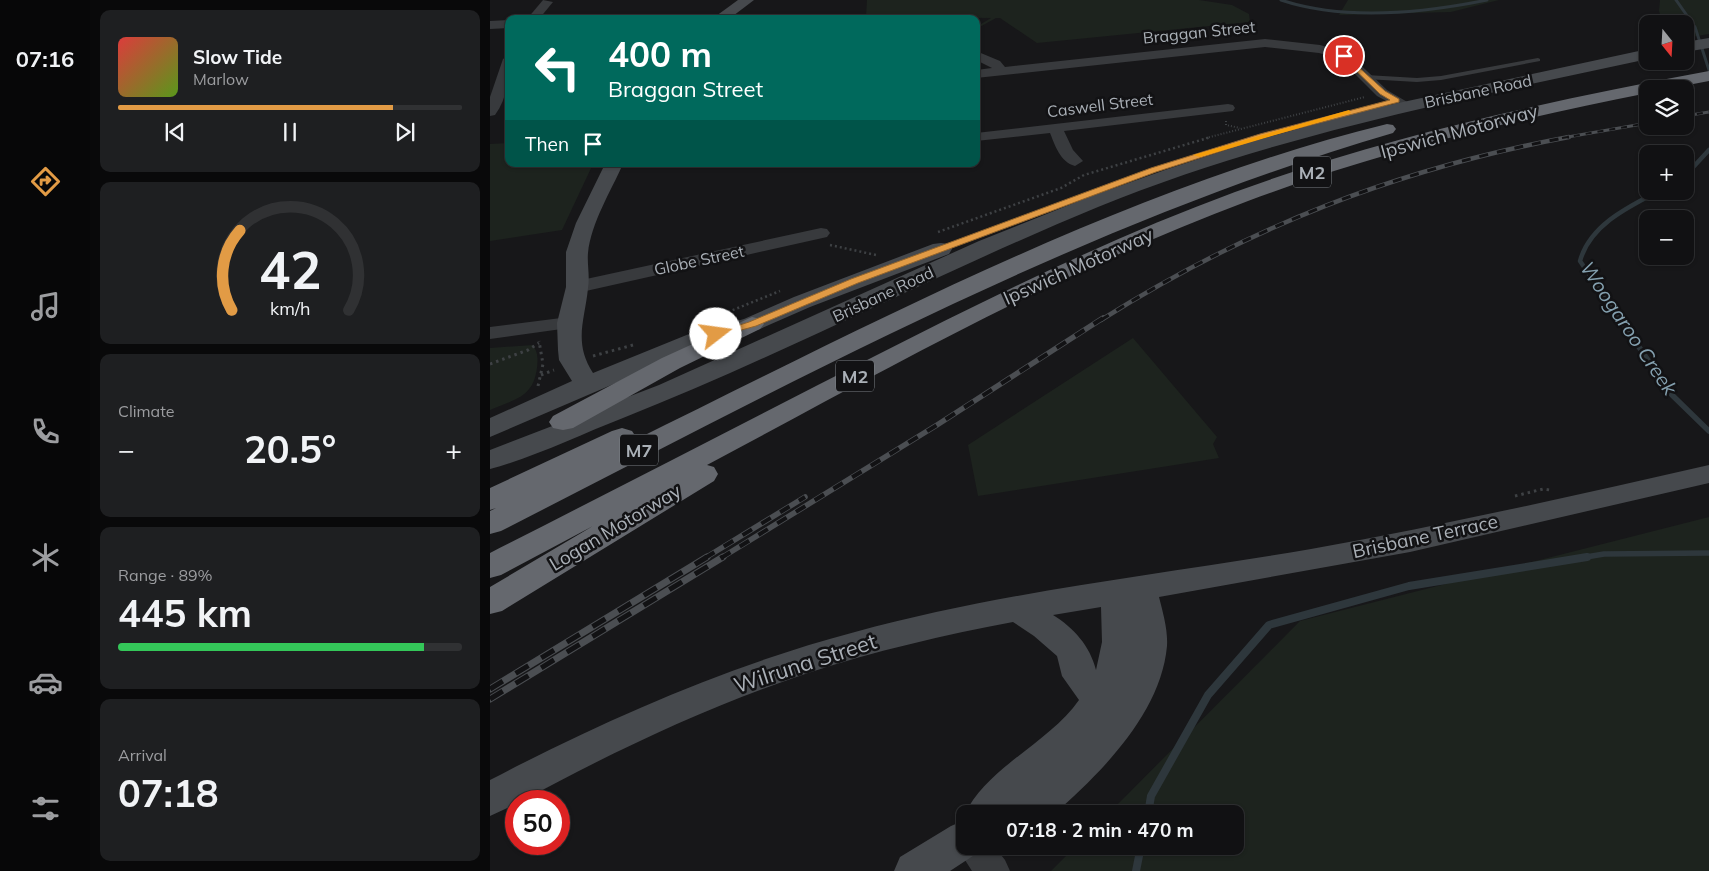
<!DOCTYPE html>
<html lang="en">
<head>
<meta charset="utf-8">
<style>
	body { margin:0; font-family:Mulish,sans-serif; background:#1e1f21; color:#f1f3f6; height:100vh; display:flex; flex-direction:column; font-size:19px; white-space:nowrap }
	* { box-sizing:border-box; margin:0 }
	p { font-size:16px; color:#9c9da0 }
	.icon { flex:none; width:28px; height:28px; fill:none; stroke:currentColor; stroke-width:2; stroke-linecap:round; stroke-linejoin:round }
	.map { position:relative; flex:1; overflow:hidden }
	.panel { display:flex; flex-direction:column; gap:10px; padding:10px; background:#09090a; width:400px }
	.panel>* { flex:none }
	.top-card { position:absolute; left:15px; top:15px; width:475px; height:152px; border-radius:10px; box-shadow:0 1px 4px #0004,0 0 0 1px #303133; background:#00695c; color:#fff; overflow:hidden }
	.needle { width:32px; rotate:162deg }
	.buttons { position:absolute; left:1149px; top:15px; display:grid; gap:10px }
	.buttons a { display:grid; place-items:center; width:55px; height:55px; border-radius:10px; background:#111113; box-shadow:0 1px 4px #0004,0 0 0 1px #303133; font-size:25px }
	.speed { position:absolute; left:15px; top:790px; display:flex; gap:10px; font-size:25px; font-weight:700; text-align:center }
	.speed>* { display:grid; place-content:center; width:65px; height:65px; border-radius:50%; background:#111113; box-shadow:0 1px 4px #0004,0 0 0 1px #303133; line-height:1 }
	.speed .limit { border:8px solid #d22; background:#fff; color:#111 }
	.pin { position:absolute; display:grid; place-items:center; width:42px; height:42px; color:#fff; margin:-21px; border:2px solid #fff; border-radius:50%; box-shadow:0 1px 5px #0007 }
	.me { position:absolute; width:55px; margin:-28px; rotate:75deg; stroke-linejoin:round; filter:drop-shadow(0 0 4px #0008) }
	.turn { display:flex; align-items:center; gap:18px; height:105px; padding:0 20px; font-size:22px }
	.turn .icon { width:65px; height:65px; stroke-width:2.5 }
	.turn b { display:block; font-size:35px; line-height:42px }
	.then { display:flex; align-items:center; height:48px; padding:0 20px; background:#0003; gap:10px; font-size:19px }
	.big { font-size:38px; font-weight:700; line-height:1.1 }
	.panel .widget { flex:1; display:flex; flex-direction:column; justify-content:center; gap:8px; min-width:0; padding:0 18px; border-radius:10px; background:#1e1f21 }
	.panel .dial { align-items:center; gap:0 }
	.dial svg { height:130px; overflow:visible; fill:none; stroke:#303133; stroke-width:7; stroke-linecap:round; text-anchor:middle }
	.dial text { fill:#f1f3f6; stroke:none }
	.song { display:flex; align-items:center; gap:15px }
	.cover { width:60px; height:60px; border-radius:8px; background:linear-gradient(135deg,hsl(0 70% 55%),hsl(90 70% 35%)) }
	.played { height:5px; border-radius:2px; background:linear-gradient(90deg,#e29b45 80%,#303133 80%) }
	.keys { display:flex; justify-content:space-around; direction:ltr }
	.heat { display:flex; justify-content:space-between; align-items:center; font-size:28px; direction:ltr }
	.charge { height:8px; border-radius:4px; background:linear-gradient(90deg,#34c759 89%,#303133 0) }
	.trip { position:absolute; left:466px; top:805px; width:288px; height:50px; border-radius:10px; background:#111113; box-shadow:0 1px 4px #0004,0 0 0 1px #303133; font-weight:700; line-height:50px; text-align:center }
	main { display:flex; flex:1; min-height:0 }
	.menu { display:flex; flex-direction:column; width:90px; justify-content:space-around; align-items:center; background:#070708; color:#9c9da0 }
	.menu .icon { width:35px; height:35px }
	.menu .on { color:#e29b45 }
	.menu b { font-size:22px; color:#f1f3f6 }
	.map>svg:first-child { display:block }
	.green { fill:#1d231e }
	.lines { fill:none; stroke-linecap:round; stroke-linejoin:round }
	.stream-far3 { stroke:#2e373c; stroke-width:3 }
	.stream-far2 { stroke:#2e373c; stroke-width:4.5 }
	.stream-far1 { stroke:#2e373c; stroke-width:5.5 }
	.stream { stroke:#2e373c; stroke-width:8 }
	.path-far2 { stroke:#3e4144; stroke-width:2; stroke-dasharray:1 2; stroke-linecap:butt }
	.path-far1 { stroke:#3e4144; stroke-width:2.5; stroke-dasharray:2 3; stroke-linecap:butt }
	.path { stroke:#3e4144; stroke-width:3; stroke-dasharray:2.5 4; stroke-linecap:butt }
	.lane { fill:#383a3d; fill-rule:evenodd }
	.street { fill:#383a3d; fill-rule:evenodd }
	.secondary { fill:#46494d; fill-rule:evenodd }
	.highway { fill:#65686e; fill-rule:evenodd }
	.rail-far3-casing { stroke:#4b4e52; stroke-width:3 }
	.rail-far2-casing { stroke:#4b4e52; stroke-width:4.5 }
	.rail-far1-casing { stroke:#4b4e52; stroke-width:5.5 }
	.rail-casing { stroke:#4b4e52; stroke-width:7 }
	.rail-far3 { stroke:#121214; stroke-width:2; stroke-dasharray:6; stroke-linecap:butt }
	.rail-far2 { stroke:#121214; stroke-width:3; stroke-dasharray:9; stroke-linecap:butt }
	.rail-far1 { stroke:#121214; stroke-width:4; stroke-dasharray:11; stroke-linecap:butt }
	.rail { stroke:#121214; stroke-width:5; stroke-dasharray:15; stroke-linecap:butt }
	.route { fill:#e29b45; stroke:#93652d }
	.slow { fill:#f59e0b }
	.labels { text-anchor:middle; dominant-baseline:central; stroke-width:5; stroke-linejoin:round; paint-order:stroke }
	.far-street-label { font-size:16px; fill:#aab0b7; stroke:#121214 }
	.shield { fill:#121214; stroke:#7c8186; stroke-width:1 }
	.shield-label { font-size:18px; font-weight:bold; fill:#aab0b7 }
	.street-label { font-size:19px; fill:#aab0b7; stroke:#121214 }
	.water-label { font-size:20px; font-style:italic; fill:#84a0af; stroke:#121214 }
	.near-street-label { font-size:22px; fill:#aab0b7; stroke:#121214 }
</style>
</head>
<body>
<main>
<nav class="menu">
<b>07:16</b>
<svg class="icon on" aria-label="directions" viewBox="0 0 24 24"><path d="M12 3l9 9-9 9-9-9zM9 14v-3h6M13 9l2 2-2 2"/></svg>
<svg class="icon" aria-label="music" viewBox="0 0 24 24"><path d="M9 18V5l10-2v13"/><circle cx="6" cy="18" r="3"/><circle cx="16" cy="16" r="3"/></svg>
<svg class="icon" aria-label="phone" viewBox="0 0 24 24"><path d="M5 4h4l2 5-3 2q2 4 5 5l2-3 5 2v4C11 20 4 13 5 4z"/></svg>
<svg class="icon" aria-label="climate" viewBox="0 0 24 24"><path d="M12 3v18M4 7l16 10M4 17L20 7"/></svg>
<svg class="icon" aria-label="car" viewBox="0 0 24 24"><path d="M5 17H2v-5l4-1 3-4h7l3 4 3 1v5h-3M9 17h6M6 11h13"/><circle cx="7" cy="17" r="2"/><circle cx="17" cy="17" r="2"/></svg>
<svg class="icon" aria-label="filters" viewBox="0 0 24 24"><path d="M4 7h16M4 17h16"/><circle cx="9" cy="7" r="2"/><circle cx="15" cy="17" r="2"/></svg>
</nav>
<section class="panel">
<div class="widget">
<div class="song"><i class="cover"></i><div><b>Slow Tide</b><p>Marlow</p></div></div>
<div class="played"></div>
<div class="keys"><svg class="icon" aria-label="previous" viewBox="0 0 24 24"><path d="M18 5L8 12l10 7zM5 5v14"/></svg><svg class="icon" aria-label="pause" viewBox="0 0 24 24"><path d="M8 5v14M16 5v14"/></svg><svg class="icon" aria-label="next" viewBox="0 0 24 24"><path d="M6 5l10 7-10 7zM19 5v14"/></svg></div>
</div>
<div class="widget dial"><svg viewBox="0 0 100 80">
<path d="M14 69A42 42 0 1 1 86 69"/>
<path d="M14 69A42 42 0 0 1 19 20" stroke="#e29b45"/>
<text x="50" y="56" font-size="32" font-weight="700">42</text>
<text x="50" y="72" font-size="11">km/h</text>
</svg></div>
<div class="widget"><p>Climate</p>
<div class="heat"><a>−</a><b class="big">20.5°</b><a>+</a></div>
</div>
<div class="widget"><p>Range · 89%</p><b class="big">445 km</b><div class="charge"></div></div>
<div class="widget"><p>Arrival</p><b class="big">07:18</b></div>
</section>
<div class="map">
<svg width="1219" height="871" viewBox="0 0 1219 871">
	<rect width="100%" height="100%" fill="#171719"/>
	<g class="green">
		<path d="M 377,0 L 709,0 L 742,5 L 759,14 L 760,22 L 547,43 L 510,18 L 506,18 L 486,29 L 486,27 L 501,18 L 376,17 Z"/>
		<path d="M 858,0 L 1009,0 L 961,12 L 849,15 Z"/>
		<path d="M 1170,0 L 1219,0 L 1219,34 L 1195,38 L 1195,24 L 1173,24 L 1169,11 Z"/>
		<path d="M 19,143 L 19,164 L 103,164 L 72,230 L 0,241 L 0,144 Z"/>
		<path d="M 643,338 L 727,437 L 723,444 L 729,458 L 488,496 L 478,445 Z"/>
		<path d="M 43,345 C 48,353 48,358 47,368 C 43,398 25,399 0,410 L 0,348 Z"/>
		<path d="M 1219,517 L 1219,871 L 561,871 L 586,846 L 745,846 L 745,814 L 618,814 L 810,621 Z"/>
	</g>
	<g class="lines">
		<g class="stream-far3">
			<path d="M 791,0 C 854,21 933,13 997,0"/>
			<path d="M 1186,0 L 1205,27 L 1219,70"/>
		</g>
		<g class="stream-far2">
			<path d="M 1195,176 L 1219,150"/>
			<path d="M 1130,320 L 1090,261 C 1100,225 1138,207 1169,191"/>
		</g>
		<g class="stream-far1">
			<path d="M 1129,318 L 1182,395 L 1219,431"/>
			<path d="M 1090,558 L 1114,554 L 1219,553"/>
		</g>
		<g class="stream">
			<path d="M 658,814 L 661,796 L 718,695 L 779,625 L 919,586 L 1097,557"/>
			<path d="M 646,871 L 651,846"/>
		</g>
		<g class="path-far2">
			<path d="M 178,17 L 203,19"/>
			<path d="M 80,19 L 117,17"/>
			<path d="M 736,121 L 736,125 L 750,128"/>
			<path d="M 716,138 L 875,97"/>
		</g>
		<g class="path-far1">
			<path d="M 448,232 L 571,188 L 594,175 L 721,137"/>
			<path d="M 340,245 L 386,255"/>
			<path d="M 238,312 L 290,291"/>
		</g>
		<g class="path">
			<path d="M 103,356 L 143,345"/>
			<path d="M 0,364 L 38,350 L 49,343"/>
			<path d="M 51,375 L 64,370"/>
			<path d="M 48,386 L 53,364 L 49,341"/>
			<path d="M 1025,496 L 1053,489 L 1060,490"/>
		</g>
		<path class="lane" d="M 1048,58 L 1050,59 L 1050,61 L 951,80 L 927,82 L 876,79 L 873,77 L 876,75 L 927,78 L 951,76 Z"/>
		<g class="street">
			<path d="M 53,0 L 63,2 L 49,19 L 37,19 Z"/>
			<path d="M 131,15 L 164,15 L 170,19 L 125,19 Z"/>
			<path d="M 19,20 L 19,28 L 0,29 L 0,21 Z"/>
			<path d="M 775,39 L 830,45 L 858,53 L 897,90 L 924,106 L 922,109 L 912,109 L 887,96 L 850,59 L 829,53 L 775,47 L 486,78 L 486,70 L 502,68 L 486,60 L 486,51 L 510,61 L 515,67 Z"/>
			<path d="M 19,55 C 19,77 18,97 5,115 L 0,116 L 0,97 L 13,59 Z"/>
			<path d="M 738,104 L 743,105 L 745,108 L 743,111 L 574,131 L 583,150 L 593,161 L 585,166 C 570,162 565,145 560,133 L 486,141 L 486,133 Z"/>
			<path d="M 331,228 L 337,229 L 340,233 L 337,237 L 87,293 L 80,291 L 78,287 L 80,283 L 87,281 Z"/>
			<path d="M 79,317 L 86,319 L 89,323 L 86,327 L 0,339 L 0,327 Z"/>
			<path d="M 475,834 L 475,846 L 504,846 L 515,860 L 520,871 L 482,871 L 466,846 L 471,835 Z"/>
		</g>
		<g class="secondary">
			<path d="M 248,0 L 264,0 L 239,19 L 222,19 Z"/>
			<path d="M 1219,38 L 1219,48 L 1195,52 L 1195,42 Z"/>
			<path d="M 1158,49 L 1158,59 C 973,99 784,135 608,207 C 448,273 294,354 133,418 C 89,435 45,457 0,469 L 0,450 L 169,385 L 489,241 L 599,197 L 675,170 L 757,143 L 876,110 Z"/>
			<path d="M 115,164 L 133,164 C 121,191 101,223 98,253 C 97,264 100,276 98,288 C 95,320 83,342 103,373 L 199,334 L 254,319 L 304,297 L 443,244 L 451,243 L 459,244 L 462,249 L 459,254 L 320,307 L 270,329 L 217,344 L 0,437 L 0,418 L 82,381 L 69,360 L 68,350 L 67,323 L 76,287 L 76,252 L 86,223 Z"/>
			<path d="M 1219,465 L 1219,483 L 920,552 L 669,597 C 673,613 678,630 677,646 C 671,713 612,772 564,814 L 475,814 C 496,768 559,743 589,700 L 572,676 L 567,656 L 544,636 L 523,622 C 454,635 385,651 318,673 C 219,706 124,751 32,801 L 26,801 L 26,804 L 0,816 L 0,780 C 117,719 237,666 365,632 C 514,591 669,575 821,549 C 955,525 1087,495 1219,465 ZM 611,607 L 612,642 L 606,670 C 600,646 584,628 563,615 Z"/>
			<path d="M 475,820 L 475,846 L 492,846 L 489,852 L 460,871 L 404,871 L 410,857 L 461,826 Z"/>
		</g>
		<g class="highway">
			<path d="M 1219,71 L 1219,81 L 1177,89 L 1158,89 L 1158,93 C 1022,120 888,152 758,201 C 570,271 393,371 217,465 L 224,467 L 228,474 L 224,481 L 12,611 L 0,614 L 0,587 L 103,526 L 11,575 L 0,578 L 0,553 C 128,488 255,422 383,357 C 501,297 620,238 745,192 C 898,136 1058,101 1219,71 Z"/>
			<path d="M 897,124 L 903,125 L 906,129 L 903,133 C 589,225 301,383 11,531 L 0,534 L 0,511 L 6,508 L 0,510 L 0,488 L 122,431 L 132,428 L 142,431 L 146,437 L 143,441 C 383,323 637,188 897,124 Z"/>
			<path d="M 262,317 L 270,319 L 274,324 L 270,329 L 190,368 L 83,428 L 73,430 L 63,428 L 59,422 L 63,416 L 172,358 Z"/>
		</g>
		<defs>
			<g id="rail-far3">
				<path d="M 1195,116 L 1219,112"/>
				<path d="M 1072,138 L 1158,123"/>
			</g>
			<path id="rail-far2" d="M 611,320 C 759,227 907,169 1079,137"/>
			<g id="rail-far1">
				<path d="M 215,558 L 315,497"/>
				<path d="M 231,558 L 447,425 L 613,318"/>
			</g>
			<g id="rail">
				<path d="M 0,689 L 217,557"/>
				<path d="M 0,699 L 233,557"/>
			</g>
		</defs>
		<use href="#rail-far3" class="rail-far3-casing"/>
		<use href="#rail-far2" class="rail-far2-casing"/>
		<use href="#rail-far1" class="rail-far1-casing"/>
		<use href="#rail" class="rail-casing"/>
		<use href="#rail-far3" class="rail-far3"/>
		<use href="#rail-far2" class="rail-far2"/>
		<use href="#rail-far1" class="rail-far1"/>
		<use href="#rail" class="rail"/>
	</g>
	<path class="route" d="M 854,54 L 895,91 L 909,99 L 909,102 L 775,137 L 666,172 L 368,283 L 266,326 L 226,337 L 221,334 L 259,322 L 361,279 L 661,168 L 770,134 L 900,100 L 890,94 L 852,57 Z"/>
	<path class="slow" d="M 859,110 L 861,113 L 710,157 L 703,155 Z"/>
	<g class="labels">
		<g class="far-street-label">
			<text transform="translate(709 32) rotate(-6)">Braggan Street</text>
			<text transform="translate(988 91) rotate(-12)">Brisbane Road</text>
			<text transform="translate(610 105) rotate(-7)">Caswell Street</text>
			<text transform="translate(209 260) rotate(-12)">Globe Street</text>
			<text transform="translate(393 294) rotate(-25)">Brisbane Road</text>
		</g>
		<g class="shield">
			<rect x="803" y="156.5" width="38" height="31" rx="4"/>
			<rect x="346" y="360.5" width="38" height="31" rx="4"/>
			<rect x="130" y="434.5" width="38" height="31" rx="4"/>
		</g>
		<g class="shield-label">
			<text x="822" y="172">M2</text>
			<text x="365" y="376">M2</text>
			<text x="149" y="450">M7</text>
		</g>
		<g class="street-label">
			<text transform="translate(969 131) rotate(-15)">Ipswich Motorway</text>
			<text transform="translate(588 266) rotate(-24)">Ipswich Motorway</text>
			<text transform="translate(125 527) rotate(-31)">Logan Motorway</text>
			<text transform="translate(935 536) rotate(-12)">Brisbane Terrace</text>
		</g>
		<g class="water-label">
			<text transform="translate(1139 328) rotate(56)">Woogaroo Creek</text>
		</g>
		<g class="near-street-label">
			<text transform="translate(315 663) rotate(-18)">Wilruna Street</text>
		</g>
	</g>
</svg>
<div class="buttons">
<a><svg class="needle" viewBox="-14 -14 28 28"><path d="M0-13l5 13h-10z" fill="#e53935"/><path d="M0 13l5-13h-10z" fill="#9c9da0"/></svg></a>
<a><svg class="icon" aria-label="layers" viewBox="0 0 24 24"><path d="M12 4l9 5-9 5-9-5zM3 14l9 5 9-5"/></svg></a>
<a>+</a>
<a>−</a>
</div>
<div class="speed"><div class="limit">50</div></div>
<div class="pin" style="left:854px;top:56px;background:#d93025"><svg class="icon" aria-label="arrive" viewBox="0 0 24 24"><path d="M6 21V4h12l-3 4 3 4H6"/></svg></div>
<svg class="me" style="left:226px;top:334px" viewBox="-20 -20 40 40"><circle r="19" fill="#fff"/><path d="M0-13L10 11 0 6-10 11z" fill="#e29b45"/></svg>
<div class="trip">07:18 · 2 min · 470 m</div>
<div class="top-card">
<div class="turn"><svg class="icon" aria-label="left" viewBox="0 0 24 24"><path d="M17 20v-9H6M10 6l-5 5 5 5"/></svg><div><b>400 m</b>Braggan Street</div></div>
<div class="then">Then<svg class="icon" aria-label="arrive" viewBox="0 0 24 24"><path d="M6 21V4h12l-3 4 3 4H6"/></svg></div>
</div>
</div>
</main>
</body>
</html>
